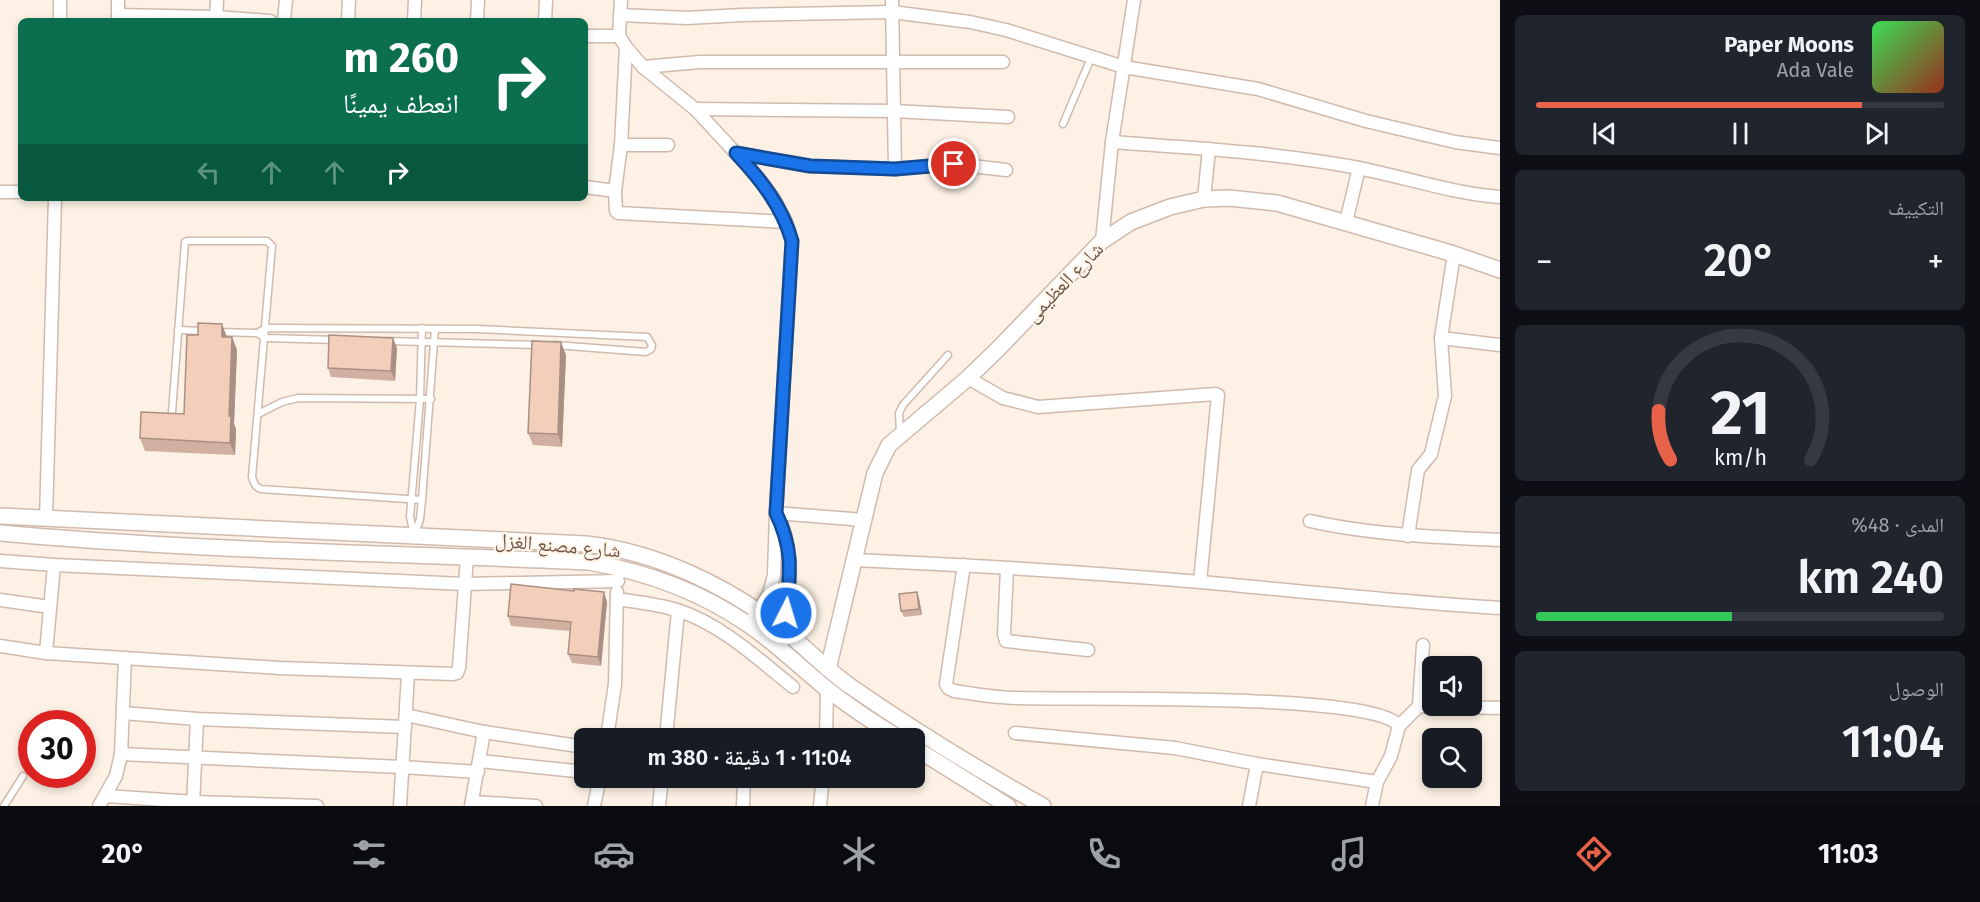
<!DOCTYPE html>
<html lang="ar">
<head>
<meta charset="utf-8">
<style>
	body { margin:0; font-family:"Fira Sans","Noto Naskh Arabic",sans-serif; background:#20242c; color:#f1f3f6; direction:rtl; height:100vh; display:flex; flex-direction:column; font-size:22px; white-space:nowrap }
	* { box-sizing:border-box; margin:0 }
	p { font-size:20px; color:#9ea1a6 }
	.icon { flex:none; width:33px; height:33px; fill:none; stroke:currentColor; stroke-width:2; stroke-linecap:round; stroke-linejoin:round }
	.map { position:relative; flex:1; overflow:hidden; direction:ltr }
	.details { display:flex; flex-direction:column; gap:15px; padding:15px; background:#0d0f14; width:480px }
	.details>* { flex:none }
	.hud { position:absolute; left:18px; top:18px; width:570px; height:183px; border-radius:9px; box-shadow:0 3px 9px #0003; direction:rtl; background:#0b6e4f; color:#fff; overflow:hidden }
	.buttons { position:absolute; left:1422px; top:656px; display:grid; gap:12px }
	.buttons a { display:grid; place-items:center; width:60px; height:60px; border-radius:9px; background:#171b24; box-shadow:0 3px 9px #0003; font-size:30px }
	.speed { position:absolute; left:18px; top:710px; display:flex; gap:12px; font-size:30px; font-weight:700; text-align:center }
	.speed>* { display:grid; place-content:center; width:78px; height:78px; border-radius:50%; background:#171b24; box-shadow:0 3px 9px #0003; line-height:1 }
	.speed .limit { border:9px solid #d22; background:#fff; color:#111 }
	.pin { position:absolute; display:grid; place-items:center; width:51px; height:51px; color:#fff; margin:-26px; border:3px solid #fff; border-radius:50%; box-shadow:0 2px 6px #0007 }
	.me { position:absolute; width:66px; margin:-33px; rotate:5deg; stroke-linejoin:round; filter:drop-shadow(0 0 4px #0008) }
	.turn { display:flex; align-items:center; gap:21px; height:126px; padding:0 30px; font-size:27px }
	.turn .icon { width:78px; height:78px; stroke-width:2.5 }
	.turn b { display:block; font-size:42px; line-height:51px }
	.lanes { display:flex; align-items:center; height:57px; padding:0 30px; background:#0003; justify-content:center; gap:30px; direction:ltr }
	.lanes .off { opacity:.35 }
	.big { font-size:45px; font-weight:600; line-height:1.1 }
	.details .widget { flex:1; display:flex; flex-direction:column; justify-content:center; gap:9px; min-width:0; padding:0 21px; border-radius:9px; background:#20242c }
	.details .dial { align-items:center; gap:0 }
	.dial svg { height:156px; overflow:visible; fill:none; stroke:#363941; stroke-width:7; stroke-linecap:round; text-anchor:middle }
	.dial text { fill:#f1f3f6; stroke:none }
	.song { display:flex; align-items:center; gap:18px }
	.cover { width:72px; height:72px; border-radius:9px; background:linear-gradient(135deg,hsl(130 70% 55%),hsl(10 70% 35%)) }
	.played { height:6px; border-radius:3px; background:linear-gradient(90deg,#e76248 80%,#363941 80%) }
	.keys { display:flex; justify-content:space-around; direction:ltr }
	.heat { display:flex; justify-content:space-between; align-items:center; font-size:33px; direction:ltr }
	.charge { height:9px; border-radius:4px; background:linear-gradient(90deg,#34c759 48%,#363941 0) }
	.trip { position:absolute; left:574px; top:728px; width:351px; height:60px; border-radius:9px; background:#171b24; box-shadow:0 3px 9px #0003; font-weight:600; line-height:60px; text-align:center; direction:rtl }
	.tabs { display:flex; height:96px; justify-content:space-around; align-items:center; background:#090b0e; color:#9ea1a6 }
	.tabs .icon { width:42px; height:42px }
	.tabs .on { color:#e76248 }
	.tabs b { font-size:27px; color:#f1f3f6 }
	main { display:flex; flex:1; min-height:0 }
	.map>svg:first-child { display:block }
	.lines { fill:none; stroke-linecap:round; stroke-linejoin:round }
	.service-casing { stroke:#d0baad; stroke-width:9 }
	.minor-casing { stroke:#d0baad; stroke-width:15 }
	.tertiary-casing { stroke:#d0baad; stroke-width:18 }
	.service { stroke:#fff; stroke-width:6 }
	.minor { stroke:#fff; stroke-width:12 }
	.tertiary { stroke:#fff; stroke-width:15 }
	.wall { fill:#d0b1a1 }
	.shaded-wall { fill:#a99083 }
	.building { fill:#f2cebb; stroke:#a99083; stroke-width:1.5 }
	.route-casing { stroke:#114b97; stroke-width:15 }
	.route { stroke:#1a73e8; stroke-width:10 }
	.labels { text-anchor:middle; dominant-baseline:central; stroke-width:4.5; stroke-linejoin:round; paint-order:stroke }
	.street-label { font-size:20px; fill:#755649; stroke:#fff6ea }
</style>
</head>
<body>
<main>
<section class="details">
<div class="widget">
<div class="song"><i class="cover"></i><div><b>Paper Moons</b><p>Ada Vale</p></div></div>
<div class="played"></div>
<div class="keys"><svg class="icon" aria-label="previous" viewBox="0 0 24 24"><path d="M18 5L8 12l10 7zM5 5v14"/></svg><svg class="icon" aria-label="pause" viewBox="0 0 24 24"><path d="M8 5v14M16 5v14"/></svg><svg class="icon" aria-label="next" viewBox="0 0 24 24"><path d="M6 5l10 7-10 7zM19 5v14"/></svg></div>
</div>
<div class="widget"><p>التكييف</p>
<div class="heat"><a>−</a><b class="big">20°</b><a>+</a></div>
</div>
<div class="widget dial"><svg viewBox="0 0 100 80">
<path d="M14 69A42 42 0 1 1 86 69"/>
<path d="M14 69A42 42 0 0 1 8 44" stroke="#e76248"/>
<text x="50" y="56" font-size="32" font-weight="700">21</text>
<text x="50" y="72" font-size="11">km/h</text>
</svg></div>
<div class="widget"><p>المدى · 48%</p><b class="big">240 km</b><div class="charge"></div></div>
<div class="widget"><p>الوصول</p><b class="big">11:04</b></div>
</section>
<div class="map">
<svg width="1500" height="806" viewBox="0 0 1500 806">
	<rect width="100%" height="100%" fill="#fcf1e4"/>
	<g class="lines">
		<defs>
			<g id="service">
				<path d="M 1063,124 L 1091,58"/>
				<path d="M 178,330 L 204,331"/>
				<path d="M 217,332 L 257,333 L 265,338 L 337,340"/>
				<path d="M 257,333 L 266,328 L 478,329 L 647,337 L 652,345 L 651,349 L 646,352 L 555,345"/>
				<path d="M 387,341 L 538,345"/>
				<path d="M 172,412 L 185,242 L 187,241 L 267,241 L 272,246 L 252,477 C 254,483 255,487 261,489 L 422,500"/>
				<path d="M 258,414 L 282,402 L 298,398 L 431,399"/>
				<path d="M 900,432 L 899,413 L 903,405 L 948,355"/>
				<path d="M 414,534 L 410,517 L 420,399 L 422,328"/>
				<path d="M 415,534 L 420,519 L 422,500 L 435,329"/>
				<path d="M 4,806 L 23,776"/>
			</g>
			<g id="minor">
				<path d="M 60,0 L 60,21"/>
				<path d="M 621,0 L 619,36 L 626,47 L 643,67 L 695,109 L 757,176 L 774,199 L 786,222 L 792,241 L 776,513 L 774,575 L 769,594 L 753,619"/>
				<path d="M 892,0 L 895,169"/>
				<path d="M 118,15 L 216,17 L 270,21"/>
				<path d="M 620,15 L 687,18 L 742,15 L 892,12 L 970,22 L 1006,30 L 1124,67 L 1258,89 L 1366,121 L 1455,142 L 1500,148"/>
				<path d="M 118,21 L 118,0"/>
				<path d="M 216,21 L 217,0"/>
				<path d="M 284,21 L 286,0"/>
				<path d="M 348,21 L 349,0"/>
				<path d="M 414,21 L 415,0"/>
				<path d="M 477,21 L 478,0"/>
				<path d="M 545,21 L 546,0"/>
				<path d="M 585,36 L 619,36"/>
				<path d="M 626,47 L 621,145 L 615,191 L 616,211 L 618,213 L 786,222"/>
				<path d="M 643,67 L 700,62 L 1003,62"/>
				<path d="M 695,109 L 894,111 L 1008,117"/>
				<path d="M 1112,142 C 1191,148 1270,152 1348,166 C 1399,175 1448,193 1500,197"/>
				<path d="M 621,145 L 668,145"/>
				<path d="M 736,153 L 810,166 L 895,169 L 954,164 L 1006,170"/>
				<path d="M 585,187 L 615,191"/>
				<path d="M 0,192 L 21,192"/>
				<path d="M 1204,199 L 1209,149"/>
				<path d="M 1346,222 L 1359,168"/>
				<path d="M 1102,241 L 1112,142 L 1134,0"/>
				<path d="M 1441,338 L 1500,345"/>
				<path d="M 968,378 L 1003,398 L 1038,407 L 1216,394 L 1218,395 L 1200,582"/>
				<path d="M 776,513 L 864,520"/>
				<path d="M 778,516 C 798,557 788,606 781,649"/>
				<path d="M 46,519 L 55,198"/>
				<path d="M 1310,521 C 1372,535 1436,537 1500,540"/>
				<path d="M 1408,536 L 1418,470 L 1431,454 L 1445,396 L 1441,338 L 1454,254"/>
				<path d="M 854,560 C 969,565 1085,572 1200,582 C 1300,591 1400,602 1500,608"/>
				<path d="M 0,561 L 54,565 L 464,584 L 618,581"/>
				<path d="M 964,565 L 946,684 L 948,688 L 954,691 C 974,694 996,698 1017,698 C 1070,700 1377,692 1399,726"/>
				<path d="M 1007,569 L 1004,634 L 1006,641 L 1088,650"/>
				<path d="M 617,599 C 637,602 657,604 677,610 C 721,624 758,659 793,687"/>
				<path d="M 0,600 L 50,607"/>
				<path d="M 0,646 L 46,653 L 280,668 L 453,674 L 457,673 L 459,668 L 467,557"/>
				<path d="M 46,653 L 54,565"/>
				<path d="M 1419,706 L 1500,708"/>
				<path d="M 123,713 L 197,719 L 405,727"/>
				<path d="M 406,715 L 484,732 L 585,747"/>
				<path d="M 1015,733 L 1175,748 L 1257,764 L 1377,782"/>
				<path d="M 607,738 L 615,684 L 617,592"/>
				<path d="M 666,738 L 678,611"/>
				<path d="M 826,738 L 827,688"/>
				<path d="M 121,754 L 402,767 L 478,772"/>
				<path d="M 480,761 L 585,772"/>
				<path d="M 106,796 L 194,802 L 317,806"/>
				<path d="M 472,802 L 536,806"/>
				<path d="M 99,806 L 116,776 L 121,754 L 125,658"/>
				<path d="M 193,806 L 197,719"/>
				<path d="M 400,806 L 408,674"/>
				<path d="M 471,806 L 484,732"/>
				<path d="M 594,806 L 600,777"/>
				<path d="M 659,806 L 662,777"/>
				<path d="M 743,806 L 744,777"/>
				<path d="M 820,806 L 823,777"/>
				<path d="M 1249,806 L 1257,764"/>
				<path d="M 1372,806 L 1377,782 L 1391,756 L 1399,726 L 1419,706 L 1423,645"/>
			</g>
			<g id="tertiary">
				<path d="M 0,516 L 586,544 C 657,552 728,586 784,630 C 806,648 826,669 850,686 C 912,729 977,769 1043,806"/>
				<path d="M 0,533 C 196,551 393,553 589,562 C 647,572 701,592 749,625 C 777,644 801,668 827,689 C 850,707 874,723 899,738"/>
				<path d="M 828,669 L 875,473 L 889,445 L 968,378 L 999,348 L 1102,241 L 1131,222 L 1170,207 L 1204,199 L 1229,198 L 1277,203 L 1454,254 L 1500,270"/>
				<path d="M 915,748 L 1008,806"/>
			</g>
		</defs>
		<use href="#service" class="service-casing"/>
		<use href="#minor" class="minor-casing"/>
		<use href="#tertiary" class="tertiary-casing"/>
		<use href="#service" class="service"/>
		<use href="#minor" class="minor"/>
		<use href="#tertiary" class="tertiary"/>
	</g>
	<g class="wall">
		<path d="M 198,335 L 232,337 L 237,350 L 234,424 L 236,429 L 235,455 L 145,451 L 140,438 L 184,414 Z"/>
		<path d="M 397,348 L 395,381 L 331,377 L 328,368 Z"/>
		<path d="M 566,355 L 562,447 L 533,445 L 528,433 Z"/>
		<path d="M 919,598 L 922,615 L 904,617 L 901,611 Z"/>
		<path d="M 607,602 L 601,666 L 572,663 L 568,654 L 570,631 L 511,626 L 508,616 Z"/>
	</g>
	<g class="shaded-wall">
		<path d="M 222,324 L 227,337 L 222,337 Z"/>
		<path d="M 232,337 L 237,350 L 234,424 L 236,429 L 235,455 L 230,443 L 229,416 Z"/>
		<path d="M 393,338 L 397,348 L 395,381 L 391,371 Z"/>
		<path d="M 561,342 L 566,355 L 562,447 L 558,434 Z"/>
		<path d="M 604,592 L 607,602 L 601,666 L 598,657 Z"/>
		<path d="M 917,592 L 919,598 L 922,615 L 919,609 Z"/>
	</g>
	<g class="building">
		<path d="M 198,323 L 222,324 L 222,337 L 232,337 L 229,416 L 231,416 L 230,443 L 140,438 L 141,412 L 184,414 L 187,335 L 198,335 Z"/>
		<path d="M 329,335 L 393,338 L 391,371 L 328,368 Z"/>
		<path d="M 532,341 L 561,342 L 558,434 L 528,433 Z"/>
		<path d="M 511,584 L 574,591 L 574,589 L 604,592 L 598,657 L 568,654 L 571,622 L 508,616 Z"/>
		<path d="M 917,592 L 919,609 L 901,611 L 899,594 Z"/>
	</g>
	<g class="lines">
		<defs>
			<path id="route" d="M 786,613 C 790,573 794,550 776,513 L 792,241 C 782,206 761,180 736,153 L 810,166 L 895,169 L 954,164"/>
		</defs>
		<use href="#route" class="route-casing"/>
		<use href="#route" class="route"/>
	</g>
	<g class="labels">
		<g class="street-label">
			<text transform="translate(1064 282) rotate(-46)">شارع العظيمى</text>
			<text transform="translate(558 545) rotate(5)">شارع مصنع الغزل</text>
		</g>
	</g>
</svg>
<div class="buttons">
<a><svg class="icon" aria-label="sound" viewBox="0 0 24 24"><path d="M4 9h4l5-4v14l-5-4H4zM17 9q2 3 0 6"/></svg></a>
<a><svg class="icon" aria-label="search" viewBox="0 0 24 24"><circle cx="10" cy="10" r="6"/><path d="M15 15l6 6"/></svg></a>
</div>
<div class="speed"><div class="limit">30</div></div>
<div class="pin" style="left:954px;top:164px;background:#d93025"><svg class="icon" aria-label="arrive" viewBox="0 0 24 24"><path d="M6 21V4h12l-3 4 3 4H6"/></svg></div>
<svg class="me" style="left:786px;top:613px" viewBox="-20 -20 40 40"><circle r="17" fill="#1a73e8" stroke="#fff" stroke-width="3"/><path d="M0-11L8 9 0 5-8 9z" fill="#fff"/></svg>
<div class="trip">11:04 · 1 دقيقة · 380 m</div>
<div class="hud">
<div class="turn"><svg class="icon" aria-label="right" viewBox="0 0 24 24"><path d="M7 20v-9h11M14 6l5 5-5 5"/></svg><div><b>260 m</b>انعطف يمينًا</div></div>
<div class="lanes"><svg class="icon off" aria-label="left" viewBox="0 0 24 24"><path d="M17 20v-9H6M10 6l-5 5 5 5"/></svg><svg class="icon off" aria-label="ahead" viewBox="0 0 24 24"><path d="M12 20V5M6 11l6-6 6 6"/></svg><svg class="icon off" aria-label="ahead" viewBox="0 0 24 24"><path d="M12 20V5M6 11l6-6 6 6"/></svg><svg class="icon" aria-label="right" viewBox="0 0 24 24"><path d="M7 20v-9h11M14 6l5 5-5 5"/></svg></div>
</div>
</div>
</main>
<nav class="tabs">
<b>11:03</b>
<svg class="icon on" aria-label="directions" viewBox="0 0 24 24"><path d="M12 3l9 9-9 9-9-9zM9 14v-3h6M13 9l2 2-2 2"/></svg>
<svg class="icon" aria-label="music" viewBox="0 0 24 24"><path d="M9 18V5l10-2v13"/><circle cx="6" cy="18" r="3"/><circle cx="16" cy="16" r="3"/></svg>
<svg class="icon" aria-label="phone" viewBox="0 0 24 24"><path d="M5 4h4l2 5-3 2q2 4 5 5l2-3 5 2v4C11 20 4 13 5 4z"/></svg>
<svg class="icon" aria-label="climate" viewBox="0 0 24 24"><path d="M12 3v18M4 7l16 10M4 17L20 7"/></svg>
<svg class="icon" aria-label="car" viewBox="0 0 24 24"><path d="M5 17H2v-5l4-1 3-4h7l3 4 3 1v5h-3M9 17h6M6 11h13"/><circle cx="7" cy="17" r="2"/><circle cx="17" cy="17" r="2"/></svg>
<svg class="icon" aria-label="filters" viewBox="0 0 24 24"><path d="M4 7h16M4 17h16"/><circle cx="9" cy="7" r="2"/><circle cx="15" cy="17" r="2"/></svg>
<b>20°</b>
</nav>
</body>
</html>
